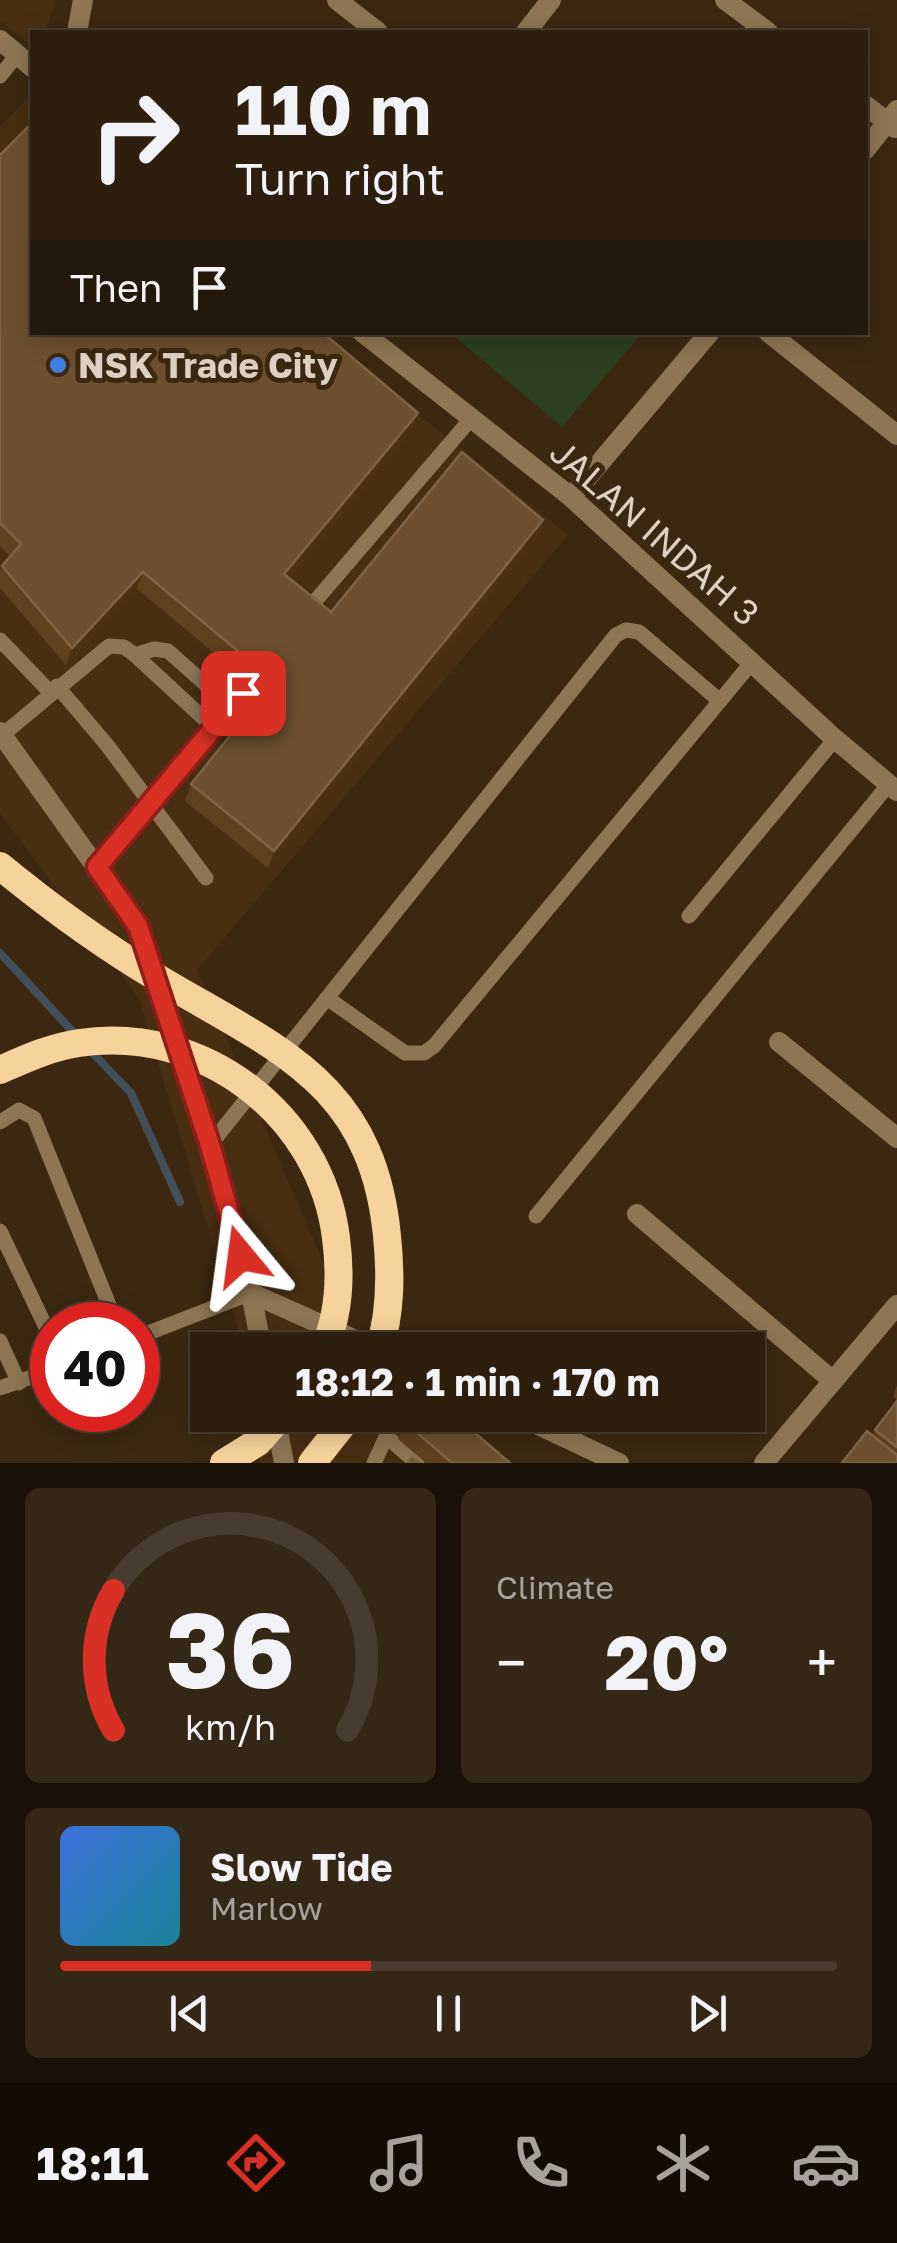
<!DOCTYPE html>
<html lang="en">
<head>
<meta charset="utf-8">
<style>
	body { margin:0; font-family:"Golos Text",sans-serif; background:#352716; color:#f1f3f6; height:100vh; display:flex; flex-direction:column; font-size:38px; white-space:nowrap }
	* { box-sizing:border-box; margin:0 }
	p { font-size:32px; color:#a7a29d }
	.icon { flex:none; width:55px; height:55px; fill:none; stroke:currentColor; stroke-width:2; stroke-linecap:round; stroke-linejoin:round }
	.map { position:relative; height:1463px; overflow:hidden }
	.drawer { display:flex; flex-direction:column; gap:25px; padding:25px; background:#191007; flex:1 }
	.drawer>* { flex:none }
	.hud { position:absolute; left:30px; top:30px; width:838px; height:305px; border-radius:0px; box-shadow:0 5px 25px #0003,0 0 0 2px #483c2e; background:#2d1e0d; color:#f1f3f6; overflow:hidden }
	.speed { position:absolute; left:30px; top:1302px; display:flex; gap:20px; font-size:50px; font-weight:700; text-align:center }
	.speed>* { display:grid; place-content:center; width:130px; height:130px; border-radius:50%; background:#2d1e0d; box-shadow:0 5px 25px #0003,0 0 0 2px #483c2e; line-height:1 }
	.speed .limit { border:15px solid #d22; background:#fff; color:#111 }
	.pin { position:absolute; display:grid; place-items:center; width:85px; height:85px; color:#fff; margin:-42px; border-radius:20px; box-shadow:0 5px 15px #0006 }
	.me { position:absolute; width:110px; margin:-55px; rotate:344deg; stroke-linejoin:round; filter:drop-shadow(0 0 8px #0008) }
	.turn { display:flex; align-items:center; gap:35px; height:210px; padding:0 40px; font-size:45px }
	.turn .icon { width:130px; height:130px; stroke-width:2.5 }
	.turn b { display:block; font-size:70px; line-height:85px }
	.then { display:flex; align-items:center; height:95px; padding:0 40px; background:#0003; gap:20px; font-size:38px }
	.big { font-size:75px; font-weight:700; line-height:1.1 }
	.drawer .card { flex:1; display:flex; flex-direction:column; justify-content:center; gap:15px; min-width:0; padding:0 35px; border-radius:15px; background:#352716 }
	.drawer .dial { align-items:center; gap:0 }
	.dial svg { height:260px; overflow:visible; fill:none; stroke:#483c2e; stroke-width:7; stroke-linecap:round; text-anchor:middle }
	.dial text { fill:#f1f3f6; stroke:none }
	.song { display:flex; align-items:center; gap:30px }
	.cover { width:120px; height:120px; border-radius:15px; background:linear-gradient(135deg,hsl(220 70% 55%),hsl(190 70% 35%)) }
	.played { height:10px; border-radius:5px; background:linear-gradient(90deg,#d93025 40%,#483c2e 40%) }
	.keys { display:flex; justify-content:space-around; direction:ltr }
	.heat { display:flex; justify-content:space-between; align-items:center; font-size:55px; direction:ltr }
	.drawer .tiles { flex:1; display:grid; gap:25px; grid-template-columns:1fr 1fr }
	.card:last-child { grid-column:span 2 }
	.trip { position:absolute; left:190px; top:1332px; width:575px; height:100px; border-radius:0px; background:#2d1e0d; box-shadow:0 5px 25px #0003,0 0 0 2px #483c2e; font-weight:700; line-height:100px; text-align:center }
	.tab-bar { display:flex; height:160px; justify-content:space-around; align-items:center; background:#120c05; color:#a7a29d }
	.tab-bar .icon { width:70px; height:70px }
	.tab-bar .active { color:#d93025 }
	.tab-bar b { font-size:45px; color:#f1f3f6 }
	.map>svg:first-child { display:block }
	.built { fill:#492f12 }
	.green { fill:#2c4021 }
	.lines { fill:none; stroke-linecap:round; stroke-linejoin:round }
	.stream { stroke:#434e5b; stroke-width:8 }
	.service { stroke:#8e7654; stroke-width:15 }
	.minor { stroke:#8e7654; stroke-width:20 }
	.tertiary { stroke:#8e7654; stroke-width:20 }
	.trunk { stroke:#f6d29c; stroke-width:28 }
	.trunk-bridge { stroke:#f6d29c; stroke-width:28 }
	.wall { fill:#5f411d }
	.shaded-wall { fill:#4b3011 }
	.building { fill:#6c502f; stroke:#7e6446; stroke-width:2.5 }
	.route-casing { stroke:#8d1f18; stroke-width:25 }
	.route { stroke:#d93025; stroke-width:18 }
	.shop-dot { fill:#3f7fe0; stroke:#3c2811; stroke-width:4 }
	.labels { text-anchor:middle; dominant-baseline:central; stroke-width:10; stroke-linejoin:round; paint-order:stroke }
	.poi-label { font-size:35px; font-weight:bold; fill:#ded0c3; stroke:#3c2811; text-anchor:start }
	.street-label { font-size:35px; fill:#ded0c3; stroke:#3c2811 }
</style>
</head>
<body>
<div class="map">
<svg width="897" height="1463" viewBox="0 0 897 1463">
	<rect width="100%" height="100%" fill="#3c2811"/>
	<g class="built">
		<path d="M 0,0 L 56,0 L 45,32 L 32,32 L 32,47 L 0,21 Z"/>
		<path d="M 28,99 L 32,102 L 32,332 L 318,333 L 568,535 L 197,970 L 361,1350 L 245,1350 L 139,999 L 0,813 L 0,127 Z"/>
		<path d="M 255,1415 L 400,1415 L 447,1463 L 260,1463 Z"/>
	</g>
	<path class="green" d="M 451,333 L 642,333 L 562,427 Z"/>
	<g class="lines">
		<g class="stream">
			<path d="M 0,953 L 76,1035"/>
			<path d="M 89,1049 L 131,1093 L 180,1202"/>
		</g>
		<g class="service">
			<path d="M 0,76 L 18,54"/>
			<path d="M 305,613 L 470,420"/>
			<path d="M 0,640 L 50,692"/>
			<path d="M 135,655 L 154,649 L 168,651 L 231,707"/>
			<path d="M 57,686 L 107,745 L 206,878"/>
			<path d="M 0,737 L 109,646 L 124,647 L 135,655 L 213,727"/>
			<path d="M 97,867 L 250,683"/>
			<path d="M 689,916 L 835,739"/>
			<path d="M 327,998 L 405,1053 L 424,1053 L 434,1046 L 753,661"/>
			<path d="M 0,1122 L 19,1110 L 34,1118 L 117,1325"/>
			<path d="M 210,1145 L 616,635 L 626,630 L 639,632 L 720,701"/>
			<path d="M 536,1216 L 889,784"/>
			<path d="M 0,1231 L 52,1340"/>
			<path d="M 138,1337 L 251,1293"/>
			<path d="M 0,1341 L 19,1383"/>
			<path d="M 0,1388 L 52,1370"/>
			<path d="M 387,1437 L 417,1463"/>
			<path d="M 374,1463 L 396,1415"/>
		</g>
		<g class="minor">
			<path d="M 337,0 L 378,32"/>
			<path d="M 725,0 L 768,32"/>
			<path d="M 77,32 L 83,0"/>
			<path d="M 526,32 L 551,0"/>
			<path d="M 0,40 L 32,67"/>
			<path d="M 865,105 L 895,128"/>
			<path d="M 865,150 L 897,110"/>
			<path d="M 362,332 L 571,497 L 835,739 L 897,791"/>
			<path d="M 768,332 L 897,435"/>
			<path d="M 571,497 L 710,332"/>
			<path d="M 779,1042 L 897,1138"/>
			<path d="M 637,1214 L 833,1381"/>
		</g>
		<g class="tertiary">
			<path d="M 0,732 L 138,926 L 210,1145 L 251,1293 L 262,1350"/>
			<path d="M 251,1293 L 378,1350"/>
			<path d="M 275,1415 L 284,1463"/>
			<path d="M 517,1415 L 619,1463"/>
			<path d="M 764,1463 L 897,1305"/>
		</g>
		<path class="trunk" d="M 312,1463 L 350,1415"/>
		<g class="trunk-bridge">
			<path d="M 0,866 C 49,906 102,945 156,977 C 274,1048 372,1080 387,1236 C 391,1275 391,1313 379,1350"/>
			<path d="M 0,1070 C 25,1059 51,1047 79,1043 C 203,1024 321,1115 336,1238 C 341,1276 340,1315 323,1350"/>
			<path d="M 224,1463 L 258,1442 L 282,1415"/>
		</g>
	</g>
	<g class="wall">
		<path d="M 0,155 L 32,332 L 412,430 L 289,578 L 331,612 L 543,520 L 537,537 L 268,868 L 185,801 L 191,784 L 264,694 L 137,589 L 66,665 L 0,588 L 0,570 L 2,566 L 10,556 L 0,546 Z"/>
		<path d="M 897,1385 L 897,1400 L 893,1397 Z"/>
		<path d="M 897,1401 L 897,1463 L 873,1436 L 875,1430 Z"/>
		<path d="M 405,1422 L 510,1463 L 426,1463 L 398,1439 Z"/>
	</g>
	<g class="shaded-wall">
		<path d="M 418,413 L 412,430 L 278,591 L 284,574 Z"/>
		<path d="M 543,520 L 537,537 L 268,868 L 274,851 Z"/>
		<path d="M 143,572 L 137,589 L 66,665 L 72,648 Z"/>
	</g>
	<g class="building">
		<path d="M 29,126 L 32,129 L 32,332 L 322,332 L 418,413 L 284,574 L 331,612 L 462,452 L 543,520 L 274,851 L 191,784 L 274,681 L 143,572 L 72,648 L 2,566 L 21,544 L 0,523 L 0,155 Z"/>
		<path d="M 897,1401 L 897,1447 L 875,1430 Z"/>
		<path d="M 411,1415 L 454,1415 L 510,1463 L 452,1463 L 405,1422 Z"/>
		<path d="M 867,1431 L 897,1455 L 897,1463 L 842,1463 Z"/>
		<path d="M 412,1457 L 420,1463 L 407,1463 Z"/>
	</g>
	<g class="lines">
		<defs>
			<path id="route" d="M 241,1256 L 210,1145 L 138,926 L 97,867 L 243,693"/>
		</defs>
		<use href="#route" class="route-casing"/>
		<use href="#route" class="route"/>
	</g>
	<circle class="shop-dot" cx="58" cy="365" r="10"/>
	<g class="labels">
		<g class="poi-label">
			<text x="78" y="365">NSK Trade City</text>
		</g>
		<g class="street-label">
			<text transform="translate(655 532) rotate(41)">JALAN INDAH 3</text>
		</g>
	</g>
</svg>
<div class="speed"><div class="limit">40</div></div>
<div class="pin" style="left:243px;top:693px;background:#d93025"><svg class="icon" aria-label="arrive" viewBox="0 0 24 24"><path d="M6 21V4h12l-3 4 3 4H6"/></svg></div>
<svg class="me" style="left:241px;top:1256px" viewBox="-20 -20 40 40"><path d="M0-17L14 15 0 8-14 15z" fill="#d93025" stroke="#fff" stroke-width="4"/></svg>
<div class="trip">18:12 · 1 min · 170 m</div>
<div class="hud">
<div class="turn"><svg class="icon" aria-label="right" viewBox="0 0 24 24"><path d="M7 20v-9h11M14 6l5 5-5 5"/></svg><div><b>110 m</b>Turn right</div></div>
<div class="then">Then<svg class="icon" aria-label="arrive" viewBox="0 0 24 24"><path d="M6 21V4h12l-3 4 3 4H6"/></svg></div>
</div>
</div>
<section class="drawer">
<div class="tiles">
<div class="card dial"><svg viewBox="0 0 100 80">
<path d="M14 69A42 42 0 1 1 86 69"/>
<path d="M14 69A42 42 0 0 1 14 26" stroke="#d93025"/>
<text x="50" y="56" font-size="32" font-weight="700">36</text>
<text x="50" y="72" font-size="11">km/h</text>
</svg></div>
<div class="card"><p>Climate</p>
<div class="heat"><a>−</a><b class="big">20°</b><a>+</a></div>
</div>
<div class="card">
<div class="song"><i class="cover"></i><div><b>Slow Tide</b><p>Marlow</p></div></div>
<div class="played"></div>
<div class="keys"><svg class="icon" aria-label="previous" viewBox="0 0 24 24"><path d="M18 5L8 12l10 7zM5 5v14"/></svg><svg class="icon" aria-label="pause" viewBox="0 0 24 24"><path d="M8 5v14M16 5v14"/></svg><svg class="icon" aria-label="next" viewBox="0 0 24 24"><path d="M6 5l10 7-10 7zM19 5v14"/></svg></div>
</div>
</div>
</section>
<nav class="tab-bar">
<b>18:11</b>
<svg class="icon active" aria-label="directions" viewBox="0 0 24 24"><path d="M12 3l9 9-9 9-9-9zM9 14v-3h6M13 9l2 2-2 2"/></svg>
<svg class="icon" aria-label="music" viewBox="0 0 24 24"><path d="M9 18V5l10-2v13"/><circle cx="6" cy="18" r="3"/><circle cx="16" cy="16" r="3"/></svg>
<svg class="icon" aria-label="phone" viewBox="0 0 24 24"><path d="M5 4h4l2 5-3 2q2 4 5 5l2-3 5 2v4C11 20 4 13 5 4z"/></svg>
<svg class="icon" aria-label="climate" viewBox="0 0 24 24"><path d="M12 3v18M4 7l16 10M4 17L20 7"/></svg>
<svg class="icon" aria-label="car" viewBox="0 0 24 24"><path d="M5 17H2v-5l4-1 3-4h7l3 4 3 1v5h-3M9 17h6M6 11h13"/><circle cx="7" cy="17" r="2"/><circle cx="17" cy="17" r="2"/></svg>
</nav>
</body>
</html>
